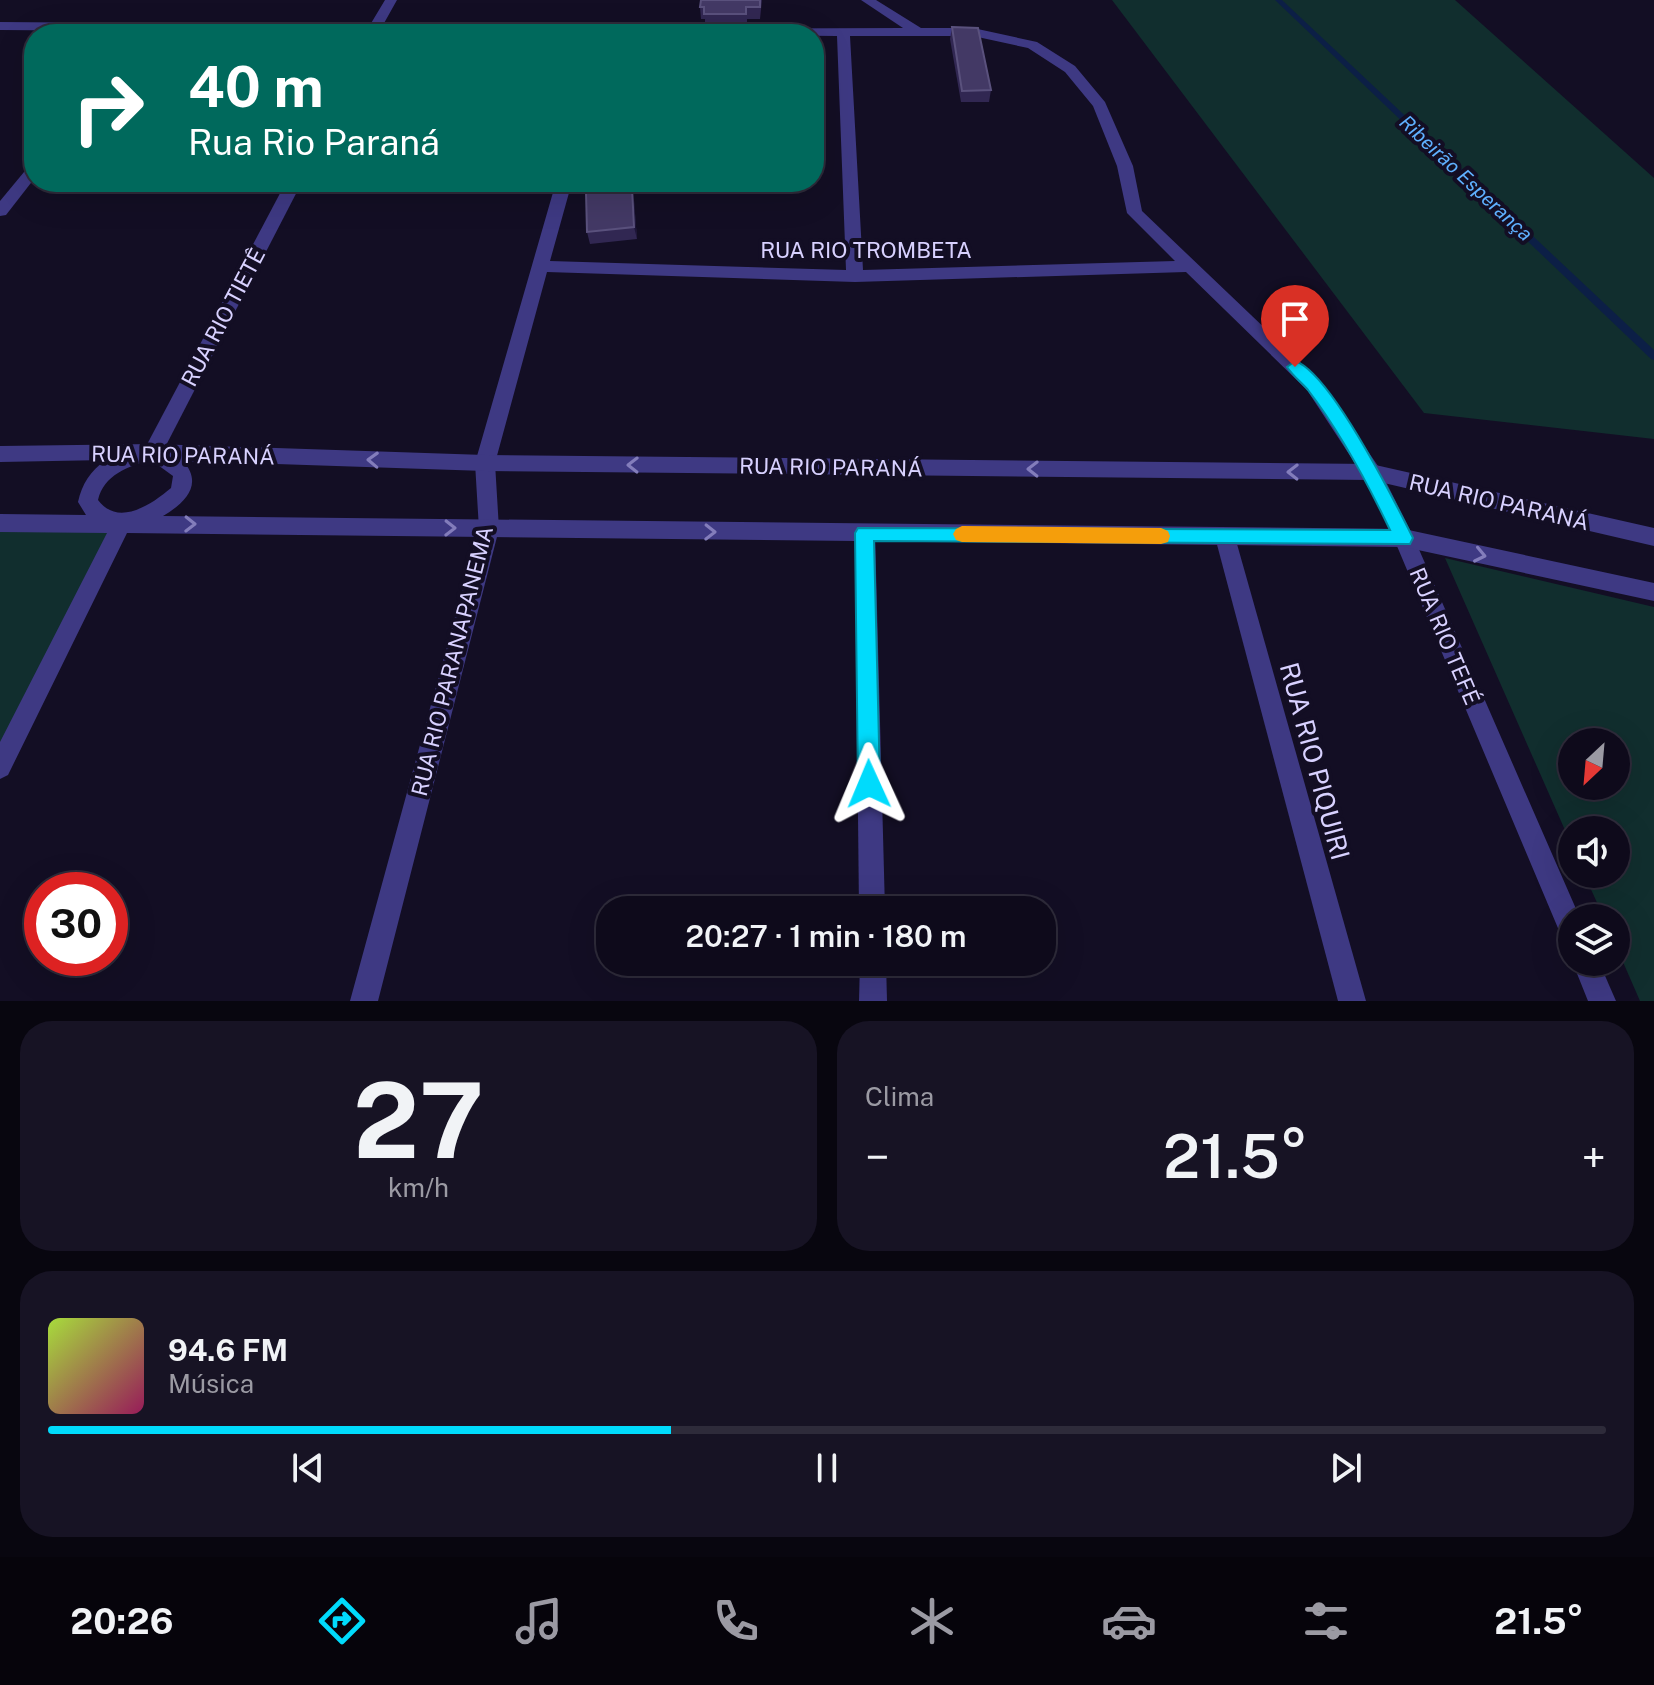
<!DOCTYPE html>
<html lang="pt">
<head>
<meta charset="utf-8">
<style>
	body { margin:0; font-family:"Public Sans",sans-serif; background:#171324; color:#f1f3f6; height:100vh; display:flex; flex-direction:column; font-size:30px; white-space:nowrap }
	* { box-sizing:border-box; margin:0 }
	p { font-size:26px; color:#9b9aa3 }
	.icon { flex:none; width:44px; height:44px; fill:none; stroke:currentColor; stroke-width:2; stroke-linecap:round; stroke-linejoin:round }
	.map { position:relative; height:1001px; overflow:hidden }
	.panel { display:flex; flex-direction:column; gap:20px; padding:20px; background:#08060f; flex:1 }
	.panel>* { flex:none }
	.banner { position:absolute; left:24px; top:24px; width:800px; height:168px; border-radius:32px; box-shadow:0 8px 32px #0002,0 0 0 2px #2e2b3a; background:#00695c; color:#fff; overflow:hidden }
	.needle { width:52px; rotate:206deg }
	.buttons { position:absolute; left:1558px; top:728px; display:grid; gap:16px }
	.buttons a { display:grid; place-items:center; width:72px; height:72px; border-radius:50%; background:#0e0a1b; box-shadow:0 8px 32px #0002,0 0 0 2px #2e2b3a; font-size:40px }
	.speed { position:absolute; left:24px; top:872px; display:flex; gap:16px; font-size:40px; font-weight:700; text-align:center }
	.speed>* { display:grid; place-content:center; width:104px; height:104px; border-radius:50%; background:#0e0a1b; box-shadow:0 8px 32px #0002,0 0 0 2px #2e2b3a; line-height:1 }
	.speed .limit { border:12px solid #d22; background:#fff; color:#111 }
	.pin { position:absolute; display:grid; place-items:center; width:68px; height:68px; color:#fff; margin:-82px -34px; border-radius:50% 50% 50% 0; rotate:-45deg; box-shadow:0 0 8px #0007 }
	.pin .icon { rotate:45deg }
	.me { position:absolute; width:88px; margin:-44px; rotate:359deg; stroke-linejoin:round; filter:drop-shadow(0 0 6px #0008) }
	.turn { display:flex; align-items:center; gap:28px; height:168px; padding:0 32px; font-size:36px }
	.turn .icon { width:104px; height:104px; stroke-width:2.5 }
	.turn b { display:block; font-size:56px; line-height:68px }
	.big { font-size:60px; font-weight:600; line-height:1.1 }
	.panel .card { flex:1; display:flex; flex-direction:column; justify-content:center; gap:12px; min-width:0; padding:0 28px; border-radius:32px; background:#171324 }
	.panel .dial { align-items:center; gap:0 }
	.dial b { font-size:104px; line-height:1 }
	.song { display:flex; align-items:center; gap:24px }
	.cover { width:96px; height:96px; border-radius:12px; background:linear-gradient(135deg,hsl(80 70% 55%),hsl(330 70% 35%)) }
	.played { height:8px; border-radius:4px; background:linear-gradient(90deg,#00dbfc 40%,#2e2b3a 40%) }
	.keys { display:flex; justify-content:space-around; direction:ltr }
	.heat { display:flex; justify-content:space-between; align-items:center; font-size:44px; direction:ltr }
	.panel .tiles { flex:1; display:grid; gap:20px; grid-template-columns:1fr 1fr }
	.card:last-child { grid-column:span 2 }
	.trip { position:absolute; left:596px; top:896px; width:460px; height:80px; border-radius:32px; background:#0e0a1b; box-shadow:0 8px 32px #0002,0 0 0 2px #2e2b3a; font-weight:600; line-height:80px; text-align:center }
	.dock { display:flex; height:128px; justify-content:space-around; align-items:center; background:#06040b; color:#9b9aa3 }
	.dock .icon { width:56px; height:56px }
	.dock .on { color:#00dbfc }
	.dock b { font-size:36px; color:#f1f3f6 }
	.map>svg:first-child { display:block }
	.green { fill:#112e2e; fill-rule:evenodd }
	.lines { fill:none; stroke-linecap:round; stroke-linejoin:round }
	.stream { fill:#0c1f46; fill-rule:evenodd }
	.minor { fill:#3e3983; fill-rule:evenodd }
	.tertiary { fill:#3e3983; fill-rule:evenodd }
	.wall { fill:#312752 }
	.shaded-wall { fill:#1d1538 }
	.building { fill:#433965; stroke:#5a517d; stroke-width:2 }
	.oneway { stroke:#837dbb }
	.route { fill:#00dbfc; stroke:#008ea4; stroke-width:2 }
	.slow { fill:#f59e0b }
	.labels { text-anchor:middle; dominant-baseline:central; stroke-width:8; stroke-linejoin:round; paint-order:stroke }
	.far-water-label { font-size:20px; font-style:italic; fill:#5fb0ff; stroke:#130e24 }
	.street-label { font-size:22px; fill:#d8d1ff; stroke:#130e24 }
	.near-street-label { font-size:26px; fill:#d8d1ff; stroke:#130e24 }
</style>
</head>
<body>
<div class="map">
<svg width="1654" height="1001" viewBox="0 0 1654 1001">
	<rect width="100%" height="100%" fill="#130e24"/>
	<g class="green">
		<path d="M 1112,0 L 1455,0 L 1654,178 L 1654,439 L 1424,413 Z"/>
		<path d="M 0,523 L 122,523 L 0,767 Z"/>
		<path d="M 1445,558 L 1654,607 L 1654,1001 L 1640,1001 L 1616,946 L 1616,918 L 1604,918 L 1584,874 L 1616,874 L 1616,830 L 1572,830 L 1572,846 ZM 1572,742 L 1616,742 L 1616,786 L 1572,786 Z"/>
	</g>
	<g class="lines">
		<path class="stream" d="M 1275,0 L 1282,0 L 1654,350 L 1654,360 L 1651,359 Z"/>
		<g class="minor">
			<path d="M 385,0 L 397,0 L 383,25 L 485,26 L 491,30 L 485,34 L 0,30 L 0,22 L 370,25 Z"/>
			<path d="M 861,0 L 876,0 L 921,28 L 973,28 L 1037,42 L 1075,66 L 1105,102 L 1133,166 L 1142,211 L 1319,380 L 1378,466 L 1414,538 L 1580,918 L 1572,918 L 1572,944 L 1563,940 L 1394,539 L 1364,477 L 1307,390 L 1186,272 L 855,282 L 547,272 L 495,463 L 499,529 L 378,1001 L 350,1001 L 479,529 L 475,463 L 556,182 L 572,182 L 550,261 L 846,270 L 837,36 L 530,33 L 537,29 L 903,28 ZM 850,36 L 973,36 L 1028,48 L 1065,72 L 1093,106 L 1117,166 L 1127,213 L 1175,261 L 863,270 Z"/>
			<path d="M 34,164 L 34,179 L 6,215 L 0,216 L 0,201 L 29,166 Z"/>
			<path d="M 286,182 L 302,182 L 160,457 L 146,457 L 143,452 Z"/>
			<path d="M 865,524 L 872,527 L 875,533 L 885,910 L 859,910 L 855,533 L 858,527 Z"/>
			<path d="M 1225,528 L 1232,531 L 1235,537 L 1366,1001 L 1338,1001 L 1215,537 L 1218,531 Z"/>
			<path d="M 1572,961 L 1599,962 L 1616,1001 L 1588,1001 Z"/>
			<path d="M 860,962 L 886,962 L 887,1001 L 859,1001 Z"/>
		</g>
		<path class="tertiary" d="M 153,444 L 485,455 L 1371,464 L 1654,528 L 1654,546 L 1371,480 L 485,471 L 183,461 C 204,484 185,503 163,516 L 1404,529 L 1654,583 L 1654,601 L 1404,547 L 127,533 L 8,775 L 0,779 L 0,742 L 107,533 L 0,532 L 0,514 L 86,515 L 78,502 C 82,484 90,471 106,460 L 0,462 L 0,446 ZM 151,460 L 173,476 L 171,488 C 151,505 118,527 98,500 C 104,475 128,466 151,460 Z"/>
	</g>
	<g class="wall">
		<path d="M 762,0 L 760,19 L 747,19 L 747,25 L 705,26 L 705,19 L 701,19 L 700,7 Z"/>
		<path d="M 952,27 L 991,90 L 989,102 L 961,102 L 950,39 Z"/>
		<path d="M 634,200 L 637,239 L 590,244 L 587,232 Z"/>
	</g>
	<path class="shaded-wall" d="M 632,188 L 634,200 L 637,239 L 634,227 Z"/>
	<g class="building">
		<path d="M 701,0 L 760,0 L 760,7 L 746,7 L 746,14 L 704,14 L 704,7 L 700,7 Z"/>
		<rect x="703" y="26" width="43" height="8"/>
		<path d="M 952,27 L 978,28 L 991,90 L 962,91 Z"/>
		<path d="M 632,188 L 634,227 L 587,232 L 586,192 Z"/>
	</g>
	<defs><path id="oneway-chevron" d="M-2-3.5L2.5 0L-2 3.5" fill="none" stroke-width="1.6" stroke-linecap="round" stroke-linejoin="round" transform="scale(2)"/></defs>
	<g class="oneway">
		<use href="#oneway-chevron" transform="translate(373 460) rotate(-178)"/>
		<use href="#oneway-chevron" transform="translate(633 465) rotate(-179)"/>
		<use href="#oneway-chevron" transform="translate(1033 469) rotate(-179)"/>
		<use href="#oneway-chevron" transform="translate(1293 472) rotate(-179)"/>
		<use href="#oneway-chevron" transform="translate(190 524) rotate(1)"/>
		<use href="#oneway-chevron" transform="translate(450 528) rotate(1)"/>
		<use href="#oneway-chevron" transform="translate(710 532) rotate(1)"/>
		<use href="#oneway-chevron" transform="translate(1480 555) rotate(12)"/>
	</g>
	<path class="route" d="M 1295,361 C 1331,373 1395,502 1413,538 L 1410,544 L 874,541 L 880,784 L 877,792 L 869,795 L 861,792 L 858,784 L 855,533 L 858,528 L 1390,530 C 1367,482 1341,433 1308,390 C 1301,382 1293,376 1287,367 Z"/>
	<path class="slow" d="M 962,526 L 1161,528 L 1168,531 L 1170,536 L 1168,542 L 1161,544 L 962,542 L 956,540 L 953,534 L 956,529 Z"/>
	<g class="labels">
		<g class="far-water-label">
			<text transform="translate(1466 178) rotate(43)">Ribeirão Esperança</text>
		</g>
		<g class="street-label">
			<text x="866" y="250">RUA RIO TROMBETA</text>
			<text transform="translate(223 317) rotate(-62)">RUA RIO TIETÊ</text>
			<text transform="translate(183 455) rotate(1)">RUA RIO PARANÁ</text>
			<text transform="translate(831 467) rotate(1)">RUA RIO PARANÁ</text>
			<text transform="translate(1499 502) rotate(13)">RUA RIO PARANÁ</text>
			<text transform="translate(1445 636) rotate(67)">RUA RIO TEFÉ</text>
			<text transform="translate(452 661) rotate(-76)">RUA RIO PARANAPANEMA</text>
		</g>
		<g class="near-street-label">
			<text transform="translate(1315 761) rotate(75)">RUA RIO PIQUIRI</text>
		</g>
	</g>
</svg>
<div class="buttons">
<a><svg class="needle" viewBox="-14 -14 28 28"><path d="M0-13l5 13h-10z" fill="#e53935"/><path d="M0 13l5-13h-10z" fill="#9b9aa3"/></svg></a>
<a><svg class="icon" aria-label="sound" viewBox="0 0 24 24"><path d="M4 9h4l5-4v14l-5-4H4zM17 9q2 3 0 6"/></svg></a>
<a><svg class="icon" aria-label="layers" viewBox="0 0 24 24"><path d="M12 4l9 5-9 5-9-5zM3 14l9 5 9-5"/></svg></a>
</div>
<div class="speed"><div class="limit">30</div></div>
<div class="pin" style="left:1295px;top:367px;background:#d93025"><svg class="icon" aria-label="arrive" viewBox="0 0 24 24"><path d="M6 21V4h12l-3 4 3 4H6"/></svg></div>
<svg class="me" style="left:869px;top:784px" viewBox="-20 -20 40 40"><path d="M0-17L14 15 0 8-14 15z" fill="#00dbfc" stroke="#fff" stroke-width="4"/></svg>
<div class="trip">20:27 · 1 min · 180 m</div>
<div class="banner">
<div class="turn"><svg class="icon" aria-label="right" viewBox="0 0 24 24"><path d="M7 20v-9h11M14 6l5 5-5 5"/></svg><div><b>40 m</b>Rua Rio Paraná</div></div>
</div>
</div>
<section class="panel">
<div class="tiles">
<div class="card dial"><b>27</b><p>km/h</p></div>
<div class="card"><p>Clima</p>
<div class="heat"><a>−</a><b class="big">21.5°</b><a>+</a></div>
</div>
<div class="card">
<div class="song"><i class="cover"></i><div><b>94.6 FM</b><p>Música</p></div></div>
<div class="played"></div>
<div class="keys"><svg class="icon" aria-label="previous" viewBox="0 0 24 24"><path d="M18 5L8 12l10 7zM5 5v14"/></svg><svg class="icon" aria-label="pause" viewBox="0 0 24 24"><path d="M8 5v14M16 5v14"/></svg><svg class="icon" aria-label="next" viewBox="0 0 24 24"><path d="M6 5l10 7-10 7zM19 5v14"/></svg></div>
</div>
</div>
</section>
<nav class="dock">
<b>20:26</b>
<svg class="icon on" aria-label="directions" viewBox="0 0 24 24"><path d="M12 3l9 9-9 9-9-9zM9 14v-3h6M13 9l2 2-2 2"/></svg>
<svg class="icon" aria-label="music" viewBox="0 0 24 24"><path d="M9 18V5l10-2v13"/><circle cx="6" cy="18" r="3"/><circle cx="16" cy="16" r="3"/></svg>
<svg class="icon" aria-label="phone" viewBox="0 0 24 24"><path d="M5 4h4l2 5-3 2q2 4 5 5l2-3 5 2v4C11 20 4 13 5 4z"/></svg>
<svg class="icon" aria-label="climate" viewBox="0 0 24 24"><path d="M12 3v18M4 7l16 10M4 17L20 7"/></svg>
<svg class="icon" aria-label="car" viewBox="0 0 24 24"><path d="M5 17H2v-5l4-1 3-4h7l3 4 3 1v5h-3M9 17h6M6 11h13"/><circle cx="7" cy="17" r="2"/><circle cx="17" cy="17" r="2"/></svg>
<svg class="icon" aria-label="filters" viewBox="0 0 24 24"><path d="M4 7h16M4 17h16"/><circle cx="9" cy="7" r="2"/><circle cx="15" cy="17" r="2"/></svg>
<b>21.5°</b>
</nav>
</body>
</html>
